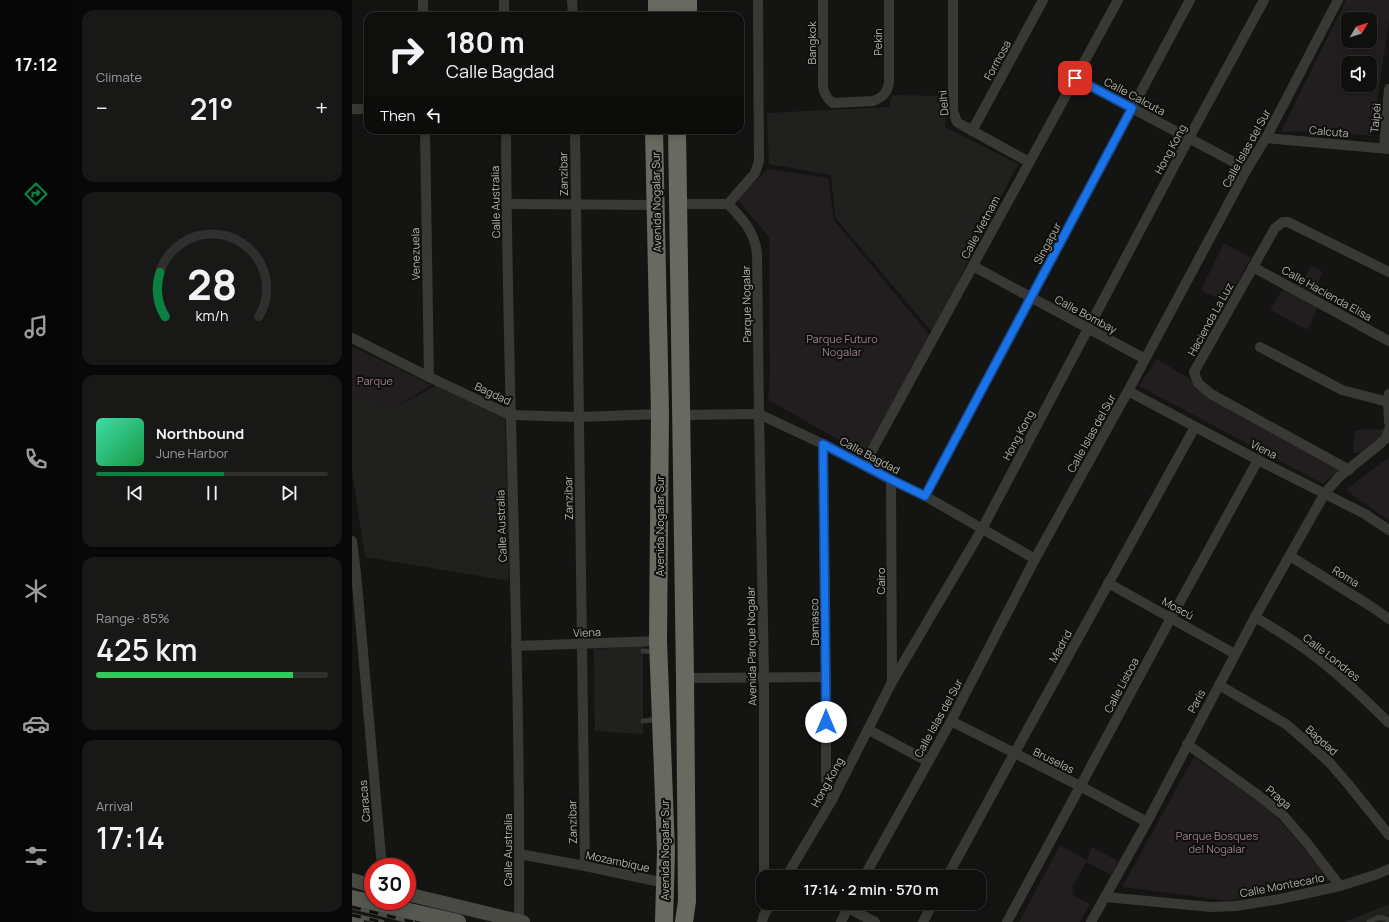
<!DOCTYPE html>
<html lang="en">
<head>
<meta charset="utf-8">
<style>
	body { margin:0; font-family:Manrope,sans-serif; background:#181817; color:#f1f3f6; height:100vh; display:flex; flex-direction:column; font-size:15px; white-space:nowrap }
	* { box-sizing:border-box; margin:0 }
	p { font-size:13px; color:#9b9c9e }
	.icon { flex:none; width:22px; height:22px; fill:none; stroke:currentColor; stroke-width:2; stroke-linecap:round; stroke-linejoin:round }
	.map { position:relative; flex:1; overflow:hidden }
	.panel { display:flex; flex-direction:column; gap:10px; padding:10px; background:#080808; width:280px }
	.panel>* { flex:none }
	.hud { position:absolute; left:12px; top:12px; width:380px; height:122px; border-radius:12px; box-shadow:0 2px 10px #0003,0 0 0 1px #2f2f2e; background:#0f0f0e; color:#f1f3f6; overflow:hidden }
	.needle { width:26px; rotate:51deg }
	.fabs { position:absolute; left:989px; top:12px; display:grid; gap:8px }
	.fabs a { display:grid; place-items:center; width:36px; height:36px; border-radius:8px; background:#0f0f0e; box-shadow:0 2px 10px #0003,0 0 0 1px #2f2f2e; font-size:20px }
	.speed { position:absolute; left:12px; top:858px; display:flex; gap:8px; font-size:20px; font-weight:700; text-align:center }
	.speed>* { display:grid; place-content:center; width:52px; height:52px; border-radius:50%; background:#0f0f0e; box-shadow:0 2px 10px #0003,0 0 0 1px #2f2f2e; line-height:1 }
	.speed .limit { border:6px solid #d22; background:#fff; color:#111 }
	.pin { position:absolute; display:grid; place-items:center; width:34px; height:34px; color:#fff; margin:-17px; border-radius:8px; box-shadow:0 2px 6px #0006 }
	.me { position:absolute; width:44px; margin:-22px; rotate:0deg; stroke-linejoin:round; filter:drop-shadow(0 0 3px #0008) }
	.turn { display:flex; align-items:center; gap:14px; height:84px; padding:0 16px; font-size:18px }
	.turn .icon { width:52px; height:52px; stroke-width:2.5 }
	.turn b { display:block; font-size:28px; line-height:34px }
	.then { display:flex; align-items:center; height:38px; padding:0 16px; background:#0003; gap:8px; font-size:15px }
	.big { font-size:30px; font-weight:600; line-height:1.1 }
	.panel .widget { flex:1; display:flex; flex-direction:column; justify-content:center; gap:6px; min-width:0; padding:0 14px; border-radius:12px; background:#181817 }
	.panel .dial { align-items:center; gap:0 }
	.dial svg { height:104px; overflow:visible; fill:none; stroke:#2f2f2e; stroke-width:7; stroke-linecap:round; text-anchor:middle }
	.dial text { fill:#f1f3f6; stroke:none }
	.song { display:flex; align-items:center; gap:12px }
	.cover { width:48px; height:48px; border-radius:6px; background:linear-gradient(135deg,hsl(160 70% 55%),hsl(140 70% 35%)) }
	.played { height:4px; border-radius:2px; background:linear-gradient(90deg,#0b8043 55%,#2f2f2e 55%) }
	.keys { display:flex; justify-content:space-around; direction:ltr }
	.heat { display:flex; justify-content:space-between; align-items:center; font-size:22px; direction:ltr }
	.charge { height:6px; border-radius:3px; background:linear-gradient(90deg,#34c759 85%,#2f2f2e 0) }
	.trip { position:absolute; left:404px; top:870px; width:230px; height:40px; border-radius:12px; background:#0f0f0e; box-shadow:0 2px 10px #0003,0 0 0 1px #2f2f2e; font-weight:600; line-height:40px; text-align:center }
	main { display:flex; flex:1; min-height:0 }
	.tab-bar { display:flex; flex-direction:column; width:72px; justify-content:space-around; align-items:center; background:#060606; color:#9b9c9e }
	.tab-bar .icon { width:28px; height:28px }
	.tab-bar .current { color:#0b8043 }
	.tab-bar b { font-size:18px; color:#f1f3f6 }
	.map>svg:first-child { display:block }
	.built { fill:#20211f }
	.green { fill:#221d1f; fill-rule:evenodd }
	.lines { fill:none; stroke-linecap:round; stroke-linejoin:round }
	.lane { stroke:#383934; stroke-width:5 }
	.street { stroke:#383934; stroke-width:10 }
	.secondary { stroke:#484942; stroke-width:14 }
	.primary { stroke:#565851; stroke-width:16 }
	.highway { stroke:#686a61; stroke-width:18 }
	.rail-casing { stroke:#4d4e47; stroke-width:4.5 }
	.rail { stroke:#0f0f0e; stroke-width:3; stroke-dasharray:9; stroke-linecap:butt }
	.route-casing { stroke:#114b97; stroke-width:10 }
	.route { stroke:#1a73e8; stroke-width:7 }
	.labels { text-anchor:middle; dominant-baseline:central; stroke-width:4; stroke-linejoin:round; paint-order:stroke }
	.street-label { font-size:11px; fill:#b2b4a6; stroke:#0f0f0e }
	.park-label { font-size:11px; fill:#9d7e8e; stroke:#0f0f0e }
</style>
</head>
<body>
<main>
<nav class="tab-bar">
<b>17:12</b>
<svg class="icon current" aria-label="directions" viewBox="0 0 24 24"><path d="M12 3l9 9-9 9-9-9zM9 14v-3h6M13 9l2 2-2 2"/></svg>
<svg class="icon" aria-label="music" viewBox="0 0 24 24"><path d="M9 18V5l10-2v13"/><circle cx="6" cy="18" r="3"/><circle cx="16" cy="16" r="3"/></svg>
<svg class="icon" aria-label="phone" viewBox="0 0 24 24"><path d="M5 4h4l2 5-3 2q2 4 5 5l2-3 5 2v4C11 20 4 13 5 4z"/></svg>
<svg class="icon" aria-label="climate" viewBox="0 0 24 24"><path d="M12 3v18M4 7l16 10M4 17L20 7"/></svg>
<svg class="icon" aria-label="car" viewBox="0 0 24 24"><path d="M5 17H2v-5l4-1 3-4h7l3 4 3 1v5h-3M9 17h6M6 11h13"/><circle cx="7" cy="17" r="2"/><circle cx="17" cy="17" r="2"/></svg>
<svg class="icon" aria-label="filters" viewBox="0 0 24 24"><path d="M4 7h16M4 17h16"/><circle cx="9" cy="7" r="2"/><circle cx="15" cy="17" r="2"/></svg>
</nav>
<section class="panel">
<div class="widget"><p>Climate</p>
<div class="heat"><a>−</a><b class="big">21°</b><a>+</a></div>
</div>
<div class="widget dial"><svg viewBox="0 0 100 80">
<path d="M14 69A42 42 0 1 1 86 69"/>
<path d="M14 69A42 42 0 0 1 10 35" stroke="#0b8043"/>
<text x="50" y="56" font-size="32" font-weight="700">28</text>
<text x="50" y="72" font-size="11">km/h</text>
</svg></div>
<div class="widget">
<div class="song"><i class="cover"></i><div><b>Northbound</b><p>June Harbor</p></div></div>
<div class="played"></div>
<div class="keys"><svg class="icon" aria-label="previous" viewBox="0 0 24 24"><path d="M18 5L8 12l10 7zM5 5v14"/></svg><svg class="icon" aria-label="pause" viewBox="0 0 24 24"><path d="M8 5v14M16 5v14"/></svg><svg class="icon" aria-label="next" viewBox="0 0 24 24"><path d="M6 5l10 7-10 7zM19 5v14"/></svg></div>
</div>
<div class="widget"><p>Range · 85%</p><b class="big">425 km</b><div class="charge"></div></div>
<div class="widget"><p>Arrival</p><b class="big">17:14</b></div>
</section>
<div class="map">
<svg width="1037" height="922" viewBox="0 0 1037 922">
	<rect width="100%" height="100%" fill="#141413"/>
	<g class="built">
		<path d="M 540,95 L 594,96 L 593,127 L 666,164 L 580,332 L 483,217 L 479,175 L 417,164 L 415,113 L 537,107 Z"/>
		<path d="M 84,386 L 153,418 L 157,581 L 13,557 L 0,471 L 0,394 L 42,408 Z"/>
		<path d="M 291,646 L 291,734 L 243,731 L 242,649 Z"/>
		<path d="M 1037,904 L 1037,922 L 993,922 Z"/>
	</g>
	<g class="green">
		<path d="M 994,0 L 1037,0 L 1037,21 L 1020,136 L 978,131 L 929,132 ZM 996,19 L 1018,19 L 1018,41 L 996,41 ZM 996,63 L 1018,63 L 1018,85 L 996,85 Z"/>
		<path d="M 416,169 L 476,178 L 482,220 L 578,336 L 512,454 L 416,400 L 418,379 L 417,237 L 385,199 Z"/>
		<path d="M 872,243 L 899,258 L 874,302 L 849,290 Z"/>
		<path d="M 959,266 L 971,272 L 960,293 L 948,286 Z"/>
		<path d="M 931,288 L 966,307 L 956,330 L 918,310 Z"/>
		<path d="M 0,346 L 80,385 L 42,408 L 0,394 Z"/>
		<path d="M 805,359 L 987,470 L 971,484 L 787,386 Z"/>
		<path d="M 1031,429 L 1031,438 L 1012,452 L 1001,453 L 1003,430 Z"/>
		<path d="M 1037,457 L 1037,521 L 994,490 Z"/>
		<path d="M 842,757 L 916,807 L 980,880 L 878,901 L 770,887 Z"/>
		<path d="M 708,845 L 735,860 L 740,847 L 766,861 L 759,875 L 734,862 L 720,888 L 723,890 L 720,895 L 738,904 L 728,922 L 667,922 Z"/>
	</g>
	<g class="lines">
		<g class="lane">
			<path d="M 291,651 L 304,652"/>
			<path d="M 291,721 L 307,719"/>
			<path d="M 1017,922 C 1024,918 1030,915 1037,921"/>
		</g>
		<g class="street">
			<path d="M 71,0 L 71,16"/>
			<path d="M 152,0 L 152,16"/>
			<path d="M 220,0 L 221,16"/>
			<path d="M 471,0 L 471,86 C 472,94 475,99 481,103 L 521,101 C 531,97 535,93 537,83 L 537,0"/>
			<path d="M 601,0 L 601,111 L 605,122 L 610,125 L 677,162"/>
			<path d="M 723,78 L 895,169"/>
			<path d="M 0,109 L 16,109"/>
			<path d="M 73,130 L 77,377"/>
			<path d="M 154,130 C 155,394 169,657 167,921"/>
			<path d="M 223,130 L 233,866"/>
			<path d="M 620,131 L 691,0"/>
			<path d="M 914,138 L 1037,149"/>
			<path d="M 1032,148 L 1037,89"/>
			<path d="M 154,204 L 303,205"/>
			<path d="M 326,204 L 376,204"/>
			<path d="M 376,204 C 391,220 402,230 405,253 L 407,414 L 412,676 L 412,877"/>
			<path d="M 376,204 L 403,173 L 407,161 L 406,0"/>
			<path d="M 621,266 L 793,359"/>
			<path d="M 901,267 L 1037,341"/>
			<path d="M 0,338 L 77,377 L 158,415 L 227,417 L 308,414"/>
			<path d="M 908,347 L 990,390 L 1036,402"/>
			<path d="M 776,391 L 906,460 L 1013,514 L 1037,530"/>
			<path d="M 1037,394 L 1036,402 L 1037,422"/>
			<path d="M 329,415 L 407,414 L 471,444 L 539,480 L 573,496 L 683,559"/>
			<path d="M 471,444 L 474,677 L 474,780 L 480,800"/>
			<path d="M 512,465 L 766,0"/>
			<path d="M 997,470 L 859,394 L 846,383 L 842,372 L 923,228 L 931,222 L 936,222 L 1037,272"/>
			<path d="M 539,480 L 540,682"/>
			<path d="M 573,496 L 838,0"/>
			<path d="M 0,541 L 4,573 L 30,867"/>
			<path d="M 938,556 L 1020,607 L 1037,619"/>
			<path d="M 756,583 L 883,654"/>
			<path d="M 903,617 C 921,628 940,639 957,652 C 986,673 1012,698 1037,723"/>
			<path d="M 164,646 L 306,641"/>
			<path d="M 333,678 L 474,677"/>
			<path d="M 867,685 L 934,724 L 957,744 L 977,762 L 996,784 L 1037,835"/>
			<path d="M 599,721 L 728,786 L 795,822"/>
			<path d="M 517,730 L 575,761"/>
			<path d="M 835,744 L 906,795 L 930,814 L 955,843 L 988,886"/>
			<path d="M 167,854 L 233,866 L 313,883"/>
			<path d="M 434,877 L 480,800 L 540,682 L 630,529 L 837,138 L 912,0"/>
			<path d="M 512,877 L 599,721 L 683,559 L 776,391 L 895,169 L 914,138 L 986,0"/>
			<path d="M 595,877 L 662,754 L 843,427"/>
			<path d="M 753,897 L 859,907 L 884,906 L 928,899 L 988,886 L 1023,875 L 1037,869"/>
			<path d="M 496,908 L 523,922"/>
			<path d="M 410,922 L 412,915 L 419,903"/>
			<path d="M 489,922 L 498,903"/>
			<path d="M 571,922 L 581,903"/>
			<path d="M 655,922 L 819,618 L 906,460"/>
			<path d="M 739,922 L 795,822 L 903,617 L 973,493 L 987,477 L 1029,443 L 1034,438 L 1037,429"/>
		</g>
		<g class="secondary">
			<path d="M 0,880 L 21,886"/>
			<path d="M 55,894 L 171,922"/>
		</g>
		<g class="primary">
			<path d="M 0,898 L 106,922"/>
			<path d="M 0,921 L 4,922"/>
		</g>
		<g class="highway">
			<path d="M 323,0 L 323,16"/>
			<path d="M 336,0 L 336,16"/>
			<path d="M 305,16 L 305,0"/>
			<path d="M 302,130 L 308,414 L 306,641 L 314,851 L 312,922"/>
			<path d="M 325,130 L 333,678 L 335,901 L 332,922"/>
		</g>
		<defs>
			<g id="rail">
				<path d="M 0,907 L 61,922"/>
				<path d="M 0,915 L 30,922"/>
			</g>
		</defs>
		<use href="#rail" class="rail-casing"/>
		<use href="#rail" class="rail"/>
	</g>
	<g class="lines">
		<defs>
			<path id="route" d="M 474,722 L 471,444 L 540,480 L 573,496 L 780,108 L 723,78"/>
		</defs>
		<use href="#route" class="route-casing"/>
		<use href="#route" class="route"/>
	</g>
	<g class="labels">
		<g class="street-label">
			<text transform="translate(525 42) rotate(-90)">Pekin</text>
			<text transform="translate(459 43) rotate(-90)">Bangkok</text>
			<text transform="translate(645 60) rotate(-61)">Formosa</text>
			<text transform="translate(783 96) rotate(28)">Calle Calcuta</text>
			<text transform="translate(591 103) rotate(-95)">Delhi</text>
			<text transform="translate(1023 118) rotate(-85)">Taipéi</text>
			<text transform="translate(977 131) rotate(5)">Calcuta</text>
			<text transform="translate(894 148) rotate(-61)">Calle Islas del Sur</text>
			<text transform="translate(818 149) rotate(-62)">Hong Kong</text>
			<text transform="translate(211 174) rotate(-91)">Zanzíbar</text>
			<text transform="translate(143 202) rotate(-91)">Calle Australia</text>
			<text transform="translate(304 202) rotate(-91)">Avenida Nogalar Sur</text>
			<text transform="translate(628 227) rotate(-62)">Calle Vietnam</text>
			<text transform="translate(695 243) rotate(-62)">Singapur</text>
			<text transform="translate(63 254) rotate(-91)">Venezuela</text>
			<text transform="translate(975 293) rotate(29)">Calle Hacienda Elisa</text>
			<text transform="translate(394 304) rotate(-91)">Parque Nogalar</text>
			<text transform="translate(734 314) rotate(28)">Calle Bombay</text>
			<text transform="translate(858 319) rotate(-61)">Hacienda La Luz</text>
			<text transform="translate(141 393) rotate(25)">Bagdad</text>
			<text transform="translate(739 433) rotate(-61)">Calle Islas del Sur</text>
			<text transform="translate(666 435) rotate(-62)">Hong Kong</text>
			<text transform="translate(912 449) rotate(27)">Viena</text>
			<text transform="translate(518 455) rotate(28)">Calle Bagdad</text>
			<text transform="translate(216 498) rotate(-91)">Zanzíbar</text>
			<text transform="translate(149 526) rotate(-92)">Calle Australia</text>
			<text transform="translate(307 526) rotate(-90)">Avenida Nogalar Sur</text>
			<text transform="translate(994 576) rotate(32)">Roma</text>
			<text transform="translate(528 581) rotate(-90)">Cairo</text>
			<text transform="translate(826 608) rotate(29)">Moscú</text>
			<text transform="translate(462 622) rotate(-91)">Damasco</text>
			<text transform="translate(235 632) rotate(-2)">Viena</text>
			<text transform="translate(399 646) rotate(-91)">Avenida Parque Nogalar</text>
			<text transform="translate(708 646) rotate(-61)">Madrid</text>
			<text transform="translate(980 657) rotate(38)">Calle Londres</text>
			<text transform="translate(769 685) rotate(-62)">Calle Lisboa</text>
			<text transform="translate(844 701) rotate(-62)">París</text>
			<text transform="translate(586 718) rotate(-61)">Calle Islas del Sur</text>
			<text transform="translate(970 740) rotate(42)">Bagdad</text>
			<text transform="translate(702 760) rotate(26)">Bruselas</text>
			<text transform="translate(475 782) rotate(-61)">Hong Kong</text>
			<text transform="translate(927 797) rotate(40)">Praga</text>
			<text transform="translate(12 801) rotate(-95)">Caracas</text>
			<text transform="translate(220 822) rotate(-91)">Zanzíbar</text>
			<text transform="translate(155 850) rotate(-90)">Calle Australia</text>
			<text transform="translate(312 850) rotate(-90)">Avenida Nogalar Sur</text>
			<text transform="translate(266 861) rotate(12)">Mozambique</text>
			<text transform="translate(930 885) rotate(-11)">Calle Montecarlo</text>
		</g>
		<g class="park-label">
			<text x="490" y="338">Parque Futuro<tspan x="490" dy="13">Nogalar</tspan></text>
			<text x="23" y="380">Parque</text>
			<text x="865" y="835">Parque Bosques<tspan x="865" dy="13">del Nogalar</tspan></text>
		</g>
	</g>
</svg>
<div class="fabs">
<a><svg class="needle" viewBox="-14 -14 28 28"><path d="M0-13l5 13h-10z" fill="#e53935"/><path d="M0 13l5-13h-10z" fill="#9b9c9e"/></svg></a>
<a><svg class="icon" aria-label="sound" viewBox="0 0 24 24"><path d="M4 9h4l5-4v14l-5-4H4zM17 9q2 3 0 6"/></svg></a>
</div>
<div class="speed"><div class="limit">30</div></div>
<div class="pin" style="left:723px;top:78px;background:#d93025"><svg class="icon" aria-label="arrive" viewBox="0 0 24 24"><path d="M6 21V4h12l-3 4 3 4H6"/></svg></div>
<svg class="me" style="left:474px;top:722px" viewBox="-20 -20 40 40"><circle r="19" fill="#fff"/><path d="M0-13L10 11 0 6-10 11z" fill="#1a73e8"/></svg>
<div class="trip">17:14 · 2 min · 570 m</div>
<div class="hud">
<div class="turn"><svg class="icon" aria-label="right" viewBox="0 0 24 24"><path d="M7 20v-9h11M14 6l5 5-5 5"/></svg><div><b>180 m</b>Calle Bagdad</div></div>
<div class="then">Then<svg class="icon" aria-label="left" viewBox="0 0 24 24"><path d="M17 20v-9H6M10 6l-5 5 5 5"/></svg></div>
</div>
</div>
</main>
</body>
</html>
